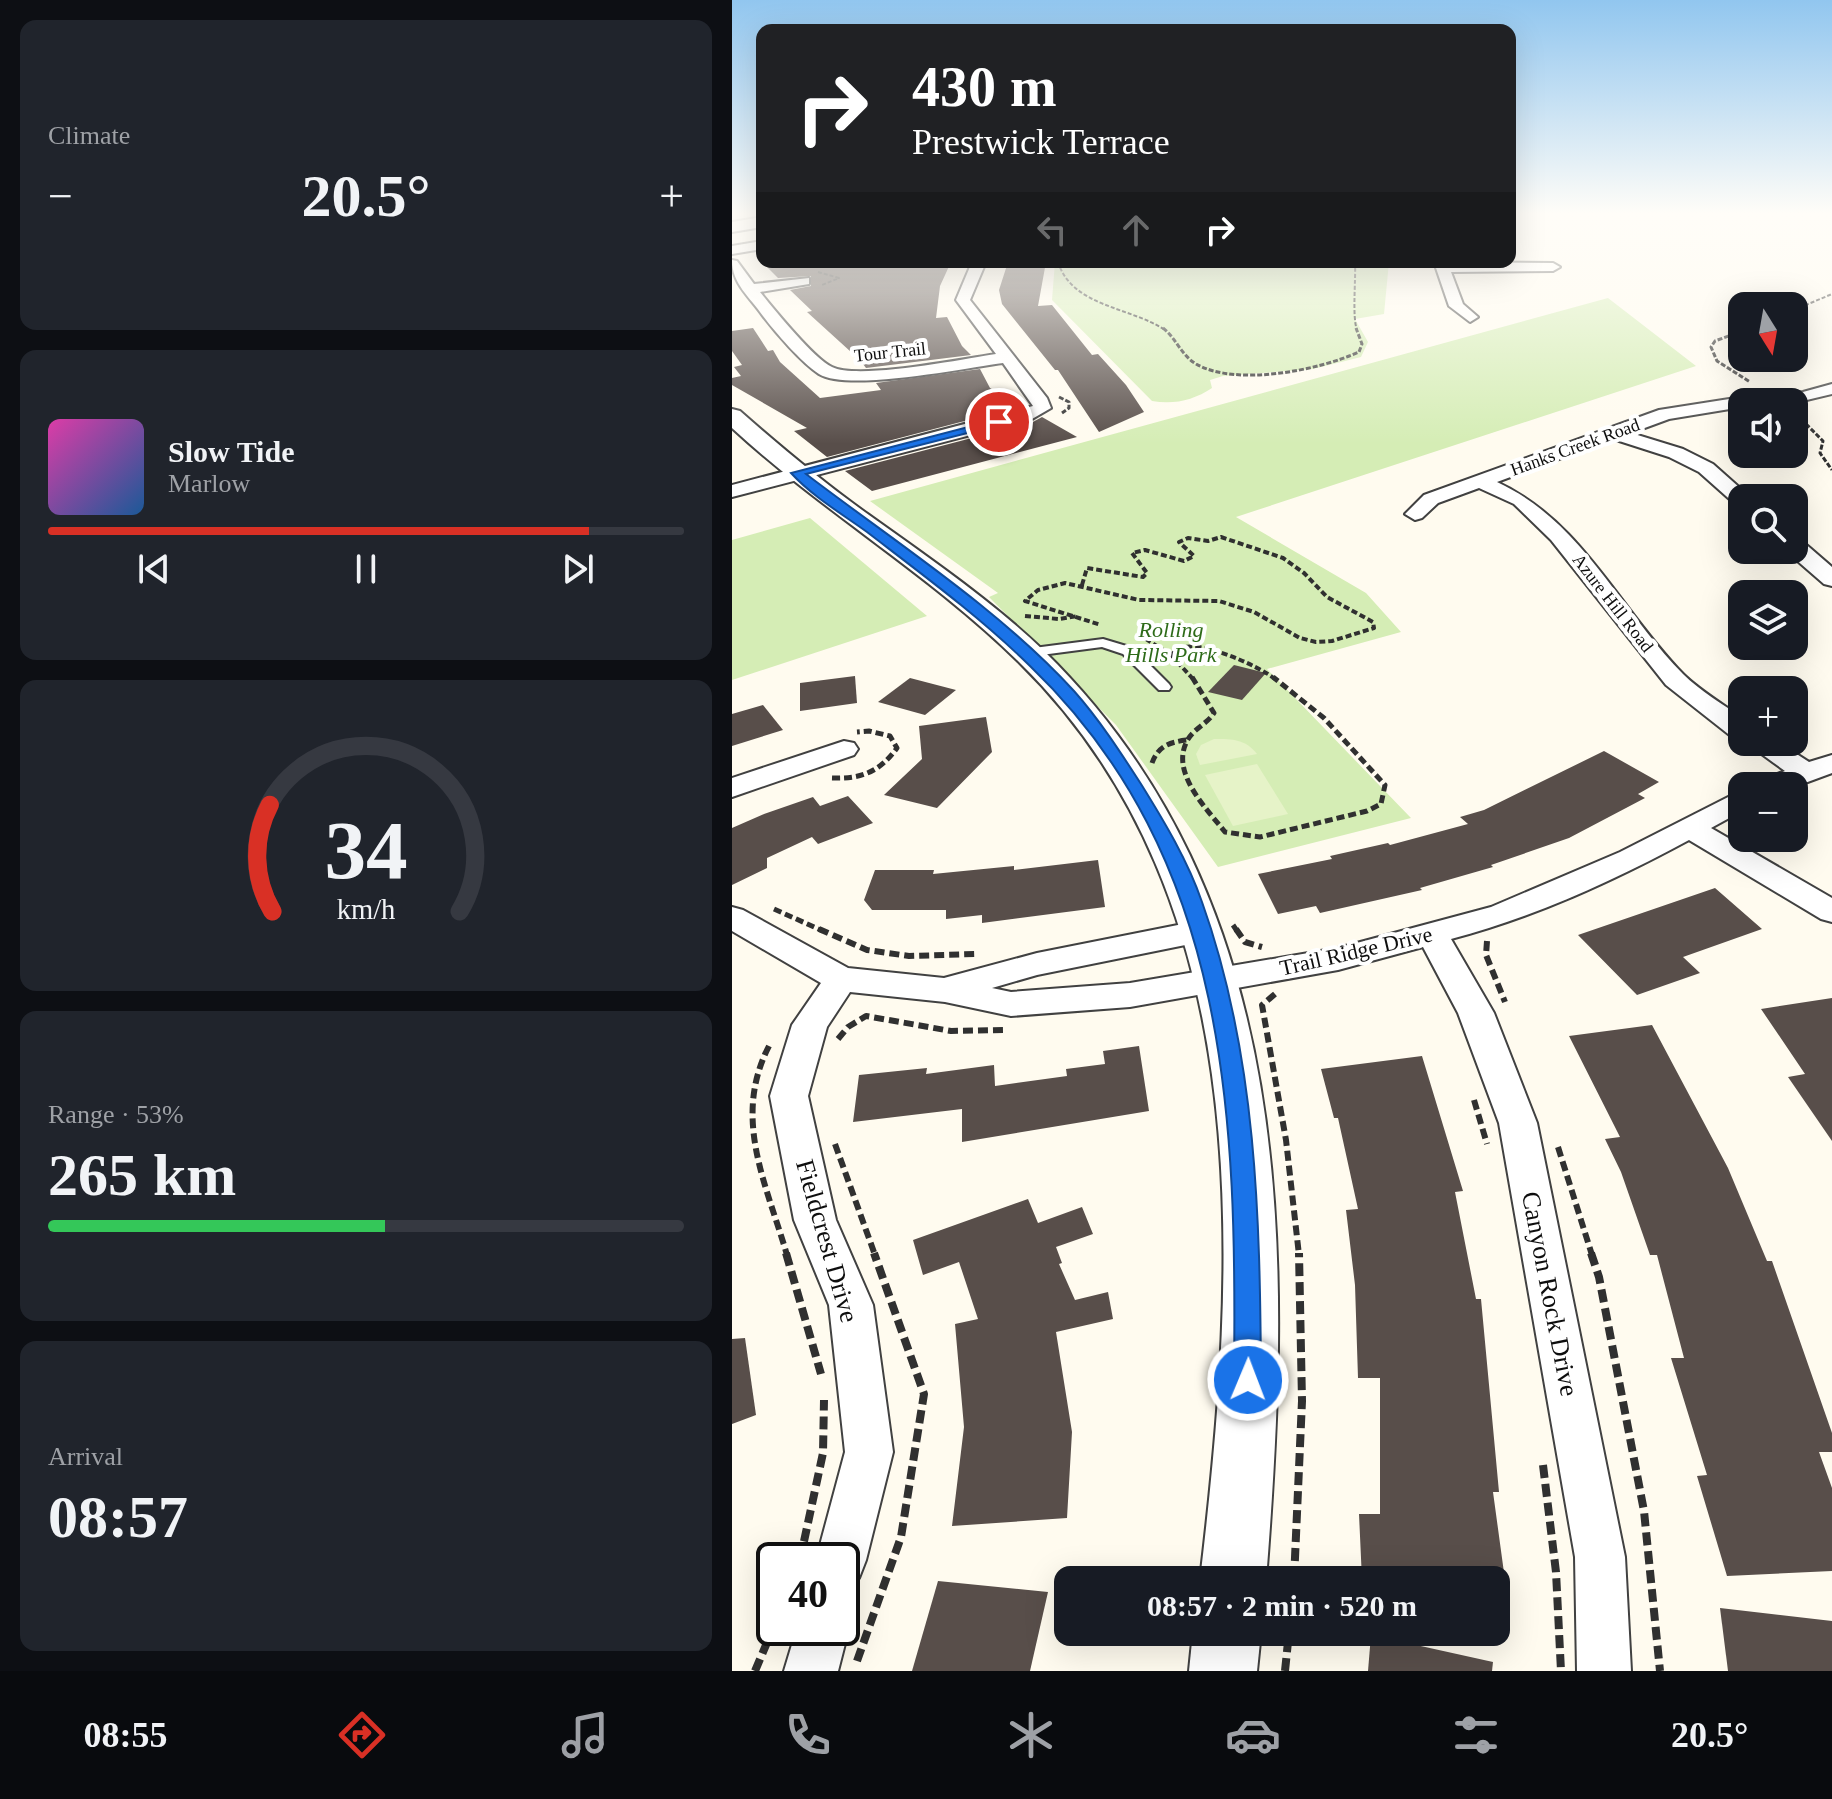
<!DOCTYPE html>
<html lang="en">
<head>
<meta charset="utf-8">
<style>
	body { margin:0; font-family:Georgia,serif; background:#20242c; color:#f1f3f6; height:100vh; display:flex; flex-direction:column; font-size:30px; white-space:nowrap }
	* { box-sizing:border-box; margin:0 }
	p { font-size:26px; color:#9ea1a6 }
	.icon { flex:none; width:44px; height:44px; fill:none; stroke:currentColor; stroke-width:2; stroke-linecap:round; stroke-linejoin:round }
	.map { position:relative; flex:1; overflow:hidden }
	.side { display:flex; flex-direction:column; gap:20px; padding:20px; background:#0d0f14; width:732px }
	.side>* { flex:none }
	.top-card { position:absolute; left:24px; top:24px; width:760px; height:244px; border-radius:16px; box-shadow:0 8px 32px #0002; background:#202124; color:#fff; overflow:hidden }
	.needle { width:52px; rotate:169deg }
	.buttons { position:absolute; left:996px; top:292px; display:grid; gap:16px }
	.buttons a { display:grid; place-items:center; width:80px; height:80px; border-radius:16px; background:#171b24; box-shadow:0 8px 32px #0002; font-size:40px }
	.speed { position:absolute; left:24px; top:1542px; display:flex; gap:16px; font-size:40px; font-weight:700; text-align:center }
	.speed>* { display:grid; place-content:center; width:104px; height:104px; border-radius:50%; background:#171b24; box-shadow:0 8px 32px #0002; line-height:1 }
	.speed .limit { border:4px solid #111; border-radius:12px; background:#fff; color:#111 }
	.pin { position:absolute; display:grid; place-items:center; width:68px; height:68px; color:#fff; margin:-34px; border:4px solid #fff; border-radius:50%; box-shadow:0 2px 8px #0007 }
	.me { position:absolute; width:88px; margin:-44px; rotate:1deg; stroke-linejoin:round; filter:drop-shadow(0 0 6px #0008) }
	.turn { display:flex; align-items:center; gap:28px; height:168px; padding:0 24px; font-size:36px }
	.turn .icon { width:104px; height:104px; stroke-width:2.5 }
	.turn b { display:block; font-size:56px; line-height:68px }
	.lanes { display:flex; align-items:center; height:76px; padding:0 24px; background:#0003; justify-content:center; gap:40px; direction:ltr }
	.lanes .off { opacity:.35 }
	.big { font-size:60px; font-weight:600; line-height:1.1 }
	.side .tile { flex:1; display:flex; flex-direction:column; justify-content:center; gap:12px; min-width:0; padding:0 28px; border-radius:16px; background:#20242c }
	.side .dial { align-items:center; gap:0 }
	.dial svg { height:208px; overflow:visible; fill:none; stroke:#363941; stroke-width:7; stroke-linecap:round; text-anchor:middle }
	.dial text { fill:#f1f3f6; stroke:none }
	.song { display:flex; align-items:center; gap:24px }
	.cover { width:96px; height:96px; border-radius:12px; background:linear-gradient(135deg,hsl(320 70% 55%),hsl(210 70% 35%)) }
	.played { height:8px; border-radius:4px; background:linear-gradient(90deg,#d93025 85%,#363941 85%) }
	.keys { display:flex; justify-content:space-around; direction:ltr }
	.heat { display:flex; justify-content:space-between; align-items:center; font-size:44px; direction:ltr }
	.charge { height:12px; border-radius:6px; background:linear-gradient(90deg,#34c759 53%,#363941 0) }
	.trip { position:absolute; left:322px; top:1566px; width:456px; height:80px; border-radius:16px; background:#171b24; box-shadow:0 8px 32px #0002; font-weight:600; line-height:80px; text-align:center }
	.dock { display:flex; height:128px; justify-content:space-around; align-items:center; background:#090b0e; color:#9ea1a6 }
	.dock .icon { width:56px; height:56px }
	.dock .current { color:#d93025 }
	.dock b { font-size:36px; color:#f1f3f6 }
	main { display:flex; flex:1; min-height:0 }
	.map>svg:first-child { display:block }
	.green { fill:#d5edb5 }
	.pitch { fill:#e6f3c8 }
	.building { fill:#584e4a }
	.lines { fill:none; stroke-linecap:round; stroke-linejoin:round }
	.service-casing { stroke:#414141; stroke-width:4 }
	.minor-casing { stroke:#414141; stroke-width:4 }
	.tertiary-casing { stroke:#414141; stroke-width:4 }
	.path-far5 { stroke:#303030; stroke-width:2; stroke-dasharray:4 2; stroke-linecap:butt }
	.path-far4 { stroke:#303030; stroke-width:3; stroke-dasharray:5 2; stroke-linecap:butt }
	.path-far3 { stroke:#303030; stroke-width:4; stroke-dasharray:6 3; stroke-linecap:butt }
	.path-far2 { stroke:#303030; stroke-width:5; stroke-dasharray:8 4; stroke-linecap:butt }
	.path-far1 { stroke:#303030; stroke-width:6; stroke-dasharray:10 5; stroke-linecap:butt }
	.path { stroke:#303030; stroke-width:8; stroke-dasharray:13 6; stroke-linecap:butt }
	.service { fill:#fff; fill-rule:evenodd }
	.minor { fill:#fff; fill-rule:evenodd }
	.tertiary { fill:#fff; fill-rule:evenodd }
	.route { fill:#1a73e8; stroke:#114b97; stroke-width:2 }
	.labels { text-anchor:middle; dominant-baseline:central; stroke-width:8; stroke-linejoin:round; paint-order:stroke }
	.far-street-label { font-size:18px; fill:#0e0e0e; stroke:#fff }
	.park-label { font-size:22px; font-style:italic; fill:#2e6b19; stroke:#fff }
	.street-label { font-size:22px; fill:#0e0e0e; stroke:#fff }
	.near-street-label { font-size:26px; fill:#0e0e0e; stroke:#fff }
</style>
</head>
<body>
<main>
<section class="side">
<div class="tile"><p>Climate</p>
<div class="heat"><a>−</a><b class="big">20.5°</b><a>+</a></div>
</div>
<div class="tile">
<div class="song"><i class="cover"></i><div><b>Slow Tide</b><p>Marlow</p></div></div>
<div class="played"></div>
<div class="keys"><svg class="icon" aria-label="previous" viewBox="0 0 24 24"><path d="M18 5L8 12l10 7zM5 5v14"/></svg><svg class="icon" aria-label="pause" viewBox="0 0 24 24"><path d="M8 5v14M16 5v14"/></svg><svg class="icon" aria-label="next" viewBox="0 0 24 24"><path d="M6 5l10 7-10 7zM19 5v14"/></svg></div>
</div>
<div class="tile dial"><svg viewBox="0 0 100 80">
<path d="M14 69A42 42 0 1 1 86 69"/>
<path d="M14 69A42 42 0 0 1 13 28" stroke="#d93025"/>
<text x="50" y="56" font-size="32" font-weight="700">34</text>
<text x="50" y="72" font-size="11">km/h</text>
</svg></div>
<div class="tile"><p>Range · 53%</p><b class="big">265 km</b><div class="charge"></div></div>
<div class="tile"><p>Arrival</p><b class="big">08:57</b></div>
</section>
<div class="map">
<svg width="1100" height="1671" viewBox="0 0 1100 1671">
	<rect width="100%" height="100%" fill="#fffbef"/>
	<g class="green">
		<path d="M 323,262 L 657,262 L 652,314 L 623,319 L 636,342 L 629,357 L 581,369 L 491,376 L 478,380 L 480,388 C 462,400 442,405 420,401 L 320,300 Z"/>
		<path d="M 876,298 L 964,366 L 504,517 L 634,593 L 669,632 L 535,669 L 679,818 L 486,867 L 384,725 L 257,597 L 266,593 L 138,501 Z"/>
		<path d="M 78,518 L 195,616 L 0,680 L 0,540 Z"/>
	</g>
	<g class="pitch">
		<path d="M 482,739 C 501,739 513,739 525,754 L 468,765 L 464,754 L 469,745 Z"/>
		<path d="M 525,764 L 556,814 L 501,826 L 473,775 Z"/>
	</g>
	<g class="building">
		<path d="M 30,262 L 219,262 L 208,286 L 204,318 L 215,317 L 230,346 L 239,355 L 134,368 L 122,352 L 119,352 L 75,312 L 80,311 L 58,290 L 79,286 L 79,276 L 46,278 Z"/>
		<path d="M 276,262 L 314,262 L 306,306 L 320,305 L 360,355 L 366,354 L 394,385 L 412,412 L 367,432 L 326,370 L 323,370 L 270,304 L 267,290 Z"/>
		<path d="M 21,328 L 36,351 L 41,350 L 48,362 L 88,398 L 149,390 L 144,383 L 248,369 L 258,388 L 290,406 L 95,457 L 62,431 L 75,428 L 0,385 L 0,378 L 9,376 L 2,367 L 10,365 L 0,351 L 0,331 Z"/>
		<path d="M 310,417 L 345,437 L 140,491 L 113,471 L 301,422 Z"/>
		<path d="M 502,665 L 534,673 L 510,700 L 476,692 Z"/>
		<path d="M 123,676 L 125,703 L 68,711 L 68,683 Z"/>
		<path d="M 178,678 L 224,690 L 193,715 L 146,702 Z"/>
		<path d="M 31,705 L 51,730 L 0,746 L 0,714 Z"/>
		<path d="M 254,717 L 260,752 L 205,808 L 152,795 L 190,759 L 187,726 Z"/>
		<path d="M 872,751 L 927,782 L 906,794 L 913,798 L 837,838 L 759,865 L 761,867 L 688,888 L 690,890 L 588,913 L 584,906 L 546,914 L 526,874 L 600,859 L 598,856 L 656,843 L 658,845 L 736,824 L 728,817 L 752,810 Z"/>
		<path d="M 116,796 L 141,823 L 86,844 L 80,837 L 35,858 L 35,868 L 0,885 L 0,828 L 32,814 L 81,797 L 88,806 Z"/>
		<path d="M 366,860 L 373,907 L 250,923 L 250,915 L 214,919 L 214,910 L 140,910 L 132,900 L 143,870 L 202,870 L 201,874 L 282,866 L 282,870 Z"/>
		<path d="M 983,888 L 1030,929 L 951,957 L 968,973 L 905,995 L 846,935 Z"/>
		<path d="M 1100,998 L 1100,1141 L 1056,1077 L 1073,1074 L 1029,1009 Z"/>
		<path d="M 920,1025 L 996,1168 L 1035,1261 L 1040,1261 L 1100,1433 L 1100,1452 L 1087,1452 L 1100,1488 L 1100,1571 L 995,1576 L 965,1476 L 975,1475 L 939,1358 L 952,1358 L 925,1255 L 918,1255 L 889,1172 L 873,1139 L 888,1137 L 837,1036 Z"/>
		<path d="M 407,1046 L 417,1111 L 230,1142 L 230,1109 L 121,1122 L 127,1075 L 195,1068 L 194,1074 L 262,1065 L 263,1086 L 335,1076 L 334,1069 L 373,1064 L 371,1051 Z"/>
		<path d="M 690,1056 L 731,1191 L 723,1192 L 744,1299 L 749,1299 L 767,1492 L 761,1492 L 773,1580 L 630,1580 L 627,1514 L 648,1514 L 648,1378 L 626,1378 L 623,1285 L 614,1210 L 626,1209 L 606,1118 L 602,1118 L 589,1069 Z"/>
		<path d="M 296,1199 L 306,1223 L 350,1207 L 361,1234 L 324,1247 L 330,1263 L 327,1264 L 343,1300 L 376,1292 L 381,1319 L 324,1332 L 340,1432 L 335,1518 L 220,1526 L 232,1427 L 223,1324 L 246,1319 L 227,1262 L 191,1275 L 181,1240 Z"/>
		<path d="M 13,1338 L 24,1415 L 0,1424 L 0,1339 Z"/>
		<path d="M 206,1581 L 316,1592 L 298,1671 L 180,1671 Z"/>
		<path d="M 988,1608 L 1100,1621 L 1100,1671 L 996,1671 Z"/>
		<path d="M 639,1635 L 761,1662 L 760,1671 L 636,1671 Z"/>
	</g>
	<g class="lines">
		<defs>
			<path id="service" d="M 371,639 L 401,648 L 437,684 L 439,687 L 437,690 L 427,690 L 391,654 L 370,647 L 294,657 L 287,653 L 294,649 Z"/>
			<g id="minor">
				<path d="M 30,241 L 30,249 L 0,254 L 0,246 Z"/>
				<path d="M 0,260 L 5,261 L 22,284 L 77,278 L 77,284 L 28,292 C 42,309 81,358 100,367 C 126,380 231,359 264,354 L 224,300 L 240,262 L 254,262 L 238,300 L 315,398 L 319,408 L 300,419 L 0,497 L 0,485 L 301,406 L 271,363 C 233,368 116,392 87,374 C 69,362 44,333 31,316 C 18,297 0,284 0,260 Z"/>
				<path d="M 702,262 L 821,263 L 828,267 L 821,271 L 719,272 L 731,304 L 746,317 L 738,322 L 717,306 Z"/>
				<path d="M 1100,384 L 1100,394 L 1062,403 L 1010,402 L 1010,407 L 937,419 L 899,433 L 951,449 L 981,464 L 1017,496 L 1019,498 L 1010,498 L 1010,506 L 1003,504 L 967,472 L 937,457 L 881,439 L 765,482 C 850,521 888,610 951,674 C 968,691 991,704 1010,718 L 1010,739 L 1000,737 L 934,685 L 819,540 L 782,504 L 747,488 L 706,503 L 690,518 L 683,520 L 673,514 L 692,495 L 927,410 L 1010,397 L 1071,392 Z"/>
				<path d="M 1062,540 L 1070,541 L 1100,567 L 1100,586 L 1092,584 L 1054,551 L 1062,550 Z"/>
				<path d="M 112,741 L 122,743 L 126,749 L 122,755 L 0,797 L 0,778 Z"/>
				<path d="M 1013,742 L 1046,742 L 1077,762 L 1100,755 L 1100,773 L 1062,787 L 1026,786 L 1030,780 L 1053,771 Z"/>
				<path d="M 1010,790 L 1010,811 L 979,828 L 1100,898 L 1100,922 L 1089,919 L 957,840 C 881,881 803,917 719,939 L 762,1013 L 805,1123 L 893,1557 L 899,1671 L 845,1671 L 843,1557 L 767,1123 L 726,1013 L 691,947 L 606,970 L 398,1007 L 279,1016 L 213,1002 L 118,992 L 95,1027 L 76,1096 L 104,1220 L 141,1305 L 161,1452 L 134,1560 L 127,1578 L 110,1585 L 110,1560 L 84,1560 L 113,1452 L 97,1305 L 62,1220 L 38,1096 L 60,1025 L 89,983 L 0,931 L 0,907 L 11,910 L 116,968 L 212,978 L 305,953 L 471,920 L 483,923 L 487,931 L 483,939 L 305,975 L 260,988 L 279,992 L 398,983 L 606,948 L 759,907 L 888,852 Z"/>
				<path d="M 110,1610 L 117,1628 L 106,1671 L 52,1671 L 65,1628 L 110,1628 Z"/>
			</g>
			<g id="tertiary">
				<path d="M 30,217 L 30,227 L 0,232 L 0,222 Z"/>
				<path d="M 0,409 L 8,411 C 50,448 92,483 137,515 C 197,558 259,600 312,651 C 567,901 560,1250 534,1580 L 468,1580 C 505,1270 530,900 287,662 C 199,575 91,512 0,428 Z"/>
				<path d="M 461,1632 L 529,1632 L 525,1671 L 457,1671 Z"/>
			</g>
		</defs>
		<use href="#service" class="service-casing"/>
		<use href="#minor" class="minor-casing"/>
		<use href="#tertiary" class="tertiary-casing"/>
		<g class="path-far5">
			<path d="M 326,262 C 340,307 399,307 433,330"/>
			<path d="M 623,262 C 624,279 620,317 625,330"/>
			<path d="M 86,272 L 107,278 L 90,285"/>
			<path d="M 1062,310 L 1100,294"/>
		</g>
		<g class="path-far4">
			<path d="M 431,328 C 444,338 449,355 464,364 C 505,387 587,370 627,352 L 630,344 L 624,328"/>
			<path d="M 1010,331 L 983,341 L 979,347 L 985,361 L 1018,382"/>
			<path d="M 327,397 L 337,402 L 337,408 L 330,413"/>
			<path d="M 1064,414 L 1091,441 L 1088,453 L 1100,470"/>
		</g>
		<g class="path-far3">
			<path d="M 350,585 L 355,568 L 411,577 L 415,573 L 400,553 L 413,550 L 452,561 L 462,556 L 447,542 L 456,538 L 476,541 L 489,537 L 551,558 L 572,573 L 595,597 L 641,622 L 642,628 L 600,641 L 584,642 L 568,638 L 522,612 L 487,601 L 407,600 L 333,583 L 306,590 L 293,601 L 369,625"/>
			<path d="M 293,616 L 327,619 L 346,616"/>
			<path d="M 406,634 L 439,655"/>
			<path d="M 439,655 L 461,679"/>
			<path d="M 439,655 C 442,652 445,649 449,648 C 469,640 527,666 543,679"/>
		</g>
		<g class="path-far2">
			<path d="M 460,677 L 482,713 C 475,724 461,729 455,741 C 438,773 475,809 493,832 L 528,837 L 635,811 L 649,804 L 653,785 L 592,718 L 541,677"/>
			<path d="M 420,763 C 426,746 438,742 455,740"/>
			<path d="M 100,778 C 130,779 147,772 165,748 L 158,736 L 137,731 L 125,732"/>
			<path d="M 42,909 L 91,931"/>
			<path d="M 501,925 L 505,931"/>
		</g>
		<g class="path-far1">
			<path d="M 87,929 L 135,950 L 177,956 L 243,954"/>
			<path d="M 504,929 L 513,942 L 530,947"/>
			<path d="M 755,941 L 754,955 L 773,1002"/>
			<path d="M 543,994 L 530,1005 L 554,1140 L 567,1255"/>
			<path d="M 106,1039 L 116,1027 L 134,1016 L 219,1031 L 274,1030"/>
			<path d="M 37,1046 C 0,1118 34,1183 55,1255"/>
			<path d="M 742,1100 L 755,1144"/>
			<path d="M 103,1144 L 143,1255"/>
			<path d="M 826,1147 L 860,1255"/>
		</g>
		<g class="path">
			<path d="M 54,1253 L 89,1374"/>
			<path d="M 859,1253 L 867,1277 L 912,1511 L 928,1671"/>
			<path d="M 811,1465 L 824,1572 L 829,1671"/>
			<path d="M 68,1560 L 91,1453 L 92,1400"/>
			<path d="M 562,1580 L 570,1401 L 567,1253"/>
			<path d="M 125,1661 L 169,1537 L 192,1394 L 142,1253"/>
			<path d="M 23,1671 L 42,1626"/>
			<path d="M 553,1671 L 557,1632"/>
		</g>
		<use href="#service" class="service"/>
		<use href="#minor" class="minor"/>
		<use href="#tertiary" class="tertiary"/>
	</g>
	<linearGradient id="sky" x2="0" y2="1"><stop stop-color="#91c6ef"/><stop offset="0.48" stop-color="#fffdf8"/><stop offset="1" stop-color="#fffdf8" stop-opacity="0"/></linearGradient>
	<rect width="1100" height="444" fill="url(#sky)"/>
	<path class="route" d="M 267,419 L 271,420 L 271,424 L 74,474 C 163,542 266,608 342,691 C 367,719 389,753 409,784 C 432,821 456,861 470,902 C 525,1056 528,1218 529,1380 L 525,1389 L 516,1393 L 506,1389 L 502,1380 C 505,1121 499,859 298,666 C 248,617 191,575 135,532 C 110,514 80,496 59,473 Z"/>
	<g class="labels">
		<g class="far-street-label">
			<text transform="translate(158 352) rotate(-6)">Tour Trail</text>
			<text transform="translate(843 447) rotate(-20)">Hanks Creek Road</text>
			<text transform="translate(881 603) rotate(52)">Azure Hill Road</text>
		</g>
		<g class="park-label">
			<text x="439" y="629">Rolling<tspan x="439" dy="25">Hills Park</tspan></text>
		</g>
		<g class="street-label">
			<text transform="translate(624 951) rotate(-13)">Trail Ridge Drive</text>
		</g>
		<g class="near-street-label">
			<text transform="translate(95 1241) rotate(74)">Fieldcrest Drive</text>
			<text transform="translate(818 1294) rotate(79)">Canyon Rock Drive</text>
		</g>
	</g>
</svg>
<div class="buttons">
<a><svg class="needle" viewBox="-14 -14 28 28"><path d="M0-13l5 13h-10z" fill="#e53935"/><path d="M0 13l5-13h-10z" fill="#9ea1a6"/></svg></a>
<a><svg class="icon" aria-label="sound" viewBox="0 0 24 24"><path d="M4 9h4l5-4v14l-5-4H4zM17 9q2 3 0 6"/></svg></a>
<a><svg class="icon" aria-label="search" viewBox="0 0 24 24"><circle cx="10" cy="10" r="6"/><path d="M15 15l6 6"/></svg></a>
<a><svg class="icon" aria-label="layers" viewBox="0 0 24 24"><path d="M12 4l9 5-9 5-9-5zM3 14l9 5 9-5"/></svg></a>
<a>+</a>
<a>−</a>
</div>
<div class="speed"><div class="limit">40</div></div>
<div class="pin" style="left:267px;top:422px;background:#d93025"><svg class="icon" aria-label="arrive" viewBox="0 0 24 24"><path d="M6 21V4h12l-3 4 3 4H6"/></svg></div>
<svg class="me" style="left:516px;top:1380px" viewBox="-20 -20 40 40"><circle r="17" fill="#1a73e8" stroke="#fff" stroke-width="3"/><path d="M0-11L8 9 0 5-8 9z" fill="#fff"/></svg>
<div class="trip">08:57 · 2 min · 520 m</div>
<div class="top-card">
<div class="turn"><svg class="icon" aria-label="right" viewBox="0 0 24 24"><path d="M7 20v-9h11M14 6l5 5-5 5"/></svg><div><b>430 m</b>Prestwick Terrace</div></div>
<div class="lanes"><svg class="icon off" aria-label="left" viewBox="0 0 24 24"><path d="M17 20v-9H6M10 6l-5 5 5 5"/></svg><svg class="icon off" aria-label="ahead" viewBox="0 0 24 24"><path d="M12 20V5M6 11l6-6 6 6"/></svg><svg class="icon" aria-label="right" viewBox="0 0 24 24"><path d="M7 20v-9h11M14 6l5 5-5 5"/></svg></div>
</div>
</div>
</main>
<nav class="dock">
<b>08:55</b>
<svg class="icon current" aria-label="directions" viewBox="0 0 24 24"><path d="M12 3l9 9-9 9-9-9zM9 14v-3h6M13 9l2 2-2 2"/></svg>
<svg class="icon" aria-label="music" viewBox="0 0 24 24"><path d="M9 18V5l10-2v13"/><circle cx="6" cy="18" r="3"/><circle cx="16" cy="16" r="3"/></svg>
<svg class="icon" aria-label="phone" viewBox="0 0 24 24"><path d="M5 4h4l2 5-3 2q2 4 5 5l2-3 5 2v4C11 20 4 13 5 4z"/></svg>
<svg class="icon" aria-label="climate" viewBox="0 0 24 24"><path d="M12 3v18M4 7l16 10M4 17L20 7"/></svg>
<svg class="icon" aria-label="car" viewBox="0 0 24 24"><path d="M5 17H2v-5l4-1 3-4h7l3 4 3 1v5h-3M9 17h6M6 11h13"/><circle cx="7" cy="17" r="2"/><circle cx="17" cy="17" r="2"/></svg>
<svg class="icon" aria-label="filters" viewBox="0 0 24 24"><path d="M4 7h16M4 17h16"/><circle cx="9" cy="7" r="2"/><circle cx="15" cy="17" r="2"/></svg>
<b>20.5°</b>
</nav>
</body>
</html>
